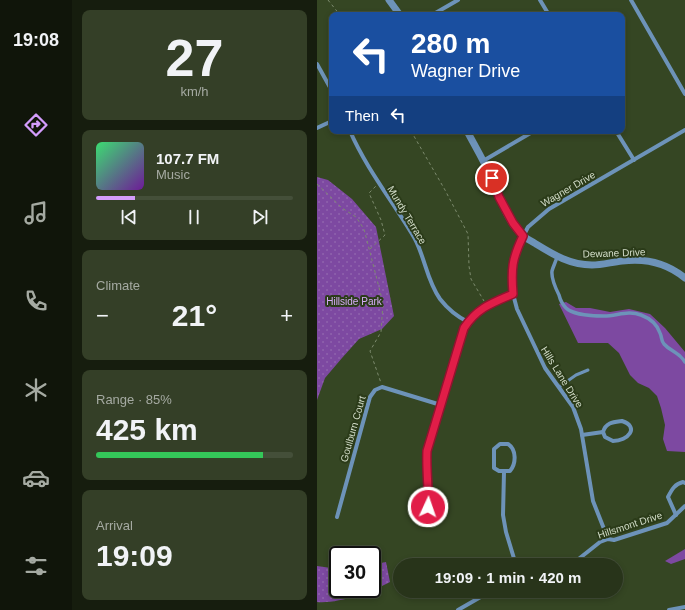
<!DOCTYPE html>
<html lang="en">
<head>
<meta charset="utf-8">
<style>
	body { margin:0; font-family:Arial,sans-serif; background:#343f27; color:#f1f3f6; height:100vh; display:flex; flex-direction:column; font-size:15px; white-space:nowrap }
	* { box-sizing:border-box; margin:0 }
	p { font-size:13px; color:#a5aaa2 }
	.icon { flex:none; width:22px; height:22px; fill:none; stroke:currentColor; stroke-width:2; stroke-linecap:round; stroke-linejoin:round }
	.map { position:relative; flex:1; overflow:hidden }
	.panel { display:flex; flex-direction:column; gap:10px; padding:10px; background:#161d0e; width:245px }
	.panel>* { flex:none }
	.banner { position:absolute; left:12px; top:12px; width:296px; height:122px; border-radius:8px; box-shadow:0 2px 6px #0003,0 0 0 1px #444f39; background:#1a4fa0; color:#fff; overflow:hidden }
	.speed { position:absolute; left:12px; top:546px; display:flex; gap:8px; font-size:20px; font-weight:700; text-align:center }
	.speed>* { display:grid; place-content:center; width:52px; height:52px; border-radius:50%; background:#28341a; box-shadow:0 2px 6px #0003,0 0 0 1px #444f39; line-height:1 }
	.speed .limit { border:2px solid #111; border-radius:6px; background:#fff; color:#111 }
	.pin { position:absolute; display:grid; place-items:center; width:34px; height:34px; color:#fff; margin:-17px; border:2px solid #fff; border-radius:50%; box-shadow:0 1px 4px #0007 }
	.me { position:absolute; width:44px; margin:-22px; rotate:3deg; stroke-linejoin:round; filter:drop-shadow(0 0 3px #0008) }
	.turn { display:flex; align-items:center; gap:14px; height:84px; padding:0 16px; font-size:18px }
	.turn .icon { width:52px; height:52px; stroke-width:2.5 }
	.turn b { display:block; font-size:28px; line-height:34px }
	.then { display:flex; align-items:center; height:38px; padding:0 16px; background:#0003; gap:8px; font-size:15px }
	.big { font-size:30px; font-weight:700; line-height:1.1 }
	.panel .card { flex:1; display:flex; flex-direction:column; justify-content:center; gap:6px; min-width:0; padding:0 14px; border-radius:8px; background:#343f27 }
	.panel .dial { align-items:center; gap:0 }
	.dial b { font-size:52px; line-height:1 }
	.song { display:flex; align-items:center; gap:12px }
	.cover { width:48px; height:48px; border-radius:6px; background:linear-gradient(135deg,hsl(140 70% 55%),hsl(280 70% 35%)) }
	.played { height:4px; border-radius:2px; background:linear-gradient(90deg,#d39cfc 20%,#444f39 20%) }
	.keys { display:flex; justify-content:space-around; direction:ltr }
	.heat { display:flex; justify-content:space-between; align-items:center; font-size:22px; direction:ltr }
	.charge { height:6px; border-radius:3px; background:linear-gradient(90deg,#34c759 85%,#444f39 0) }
	.trip { position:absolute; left:76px; top:558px; width:230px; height:40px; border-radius:20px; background:#28341a; box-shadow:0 2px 6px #0003,0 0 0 1px #444f39; font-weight:700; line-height:40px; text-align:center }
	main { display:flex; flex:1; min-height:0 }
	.menu { display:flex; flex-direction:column; width:72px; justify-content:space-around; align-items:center; background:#10150a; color:#a5aaa2 }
	.menu .icon { width:28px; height:28px }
	.menu .on { color:#d39cfc }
	.menu b { font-size:18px; color:#f1f3f6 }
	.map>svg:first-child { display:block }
	.grass { fill:#7d49a1 }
	.park { fill:url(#park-dots) }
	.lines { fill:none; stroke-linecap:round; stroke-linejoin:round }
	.path { stroke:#7c8a6d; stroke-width:1; stroke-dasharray:3 3; stroke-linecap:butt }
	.service { stroke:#6d93b9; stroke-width:3 }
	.pedestrian { stroke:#6d93b9; stroke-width:3.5 }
	.minor { stroke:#6d93b9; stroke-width:4 }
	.tertiary { stroke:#6d93b9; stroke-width:7 }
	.route-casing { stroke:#92132f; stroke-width:10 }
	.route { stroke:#e11d48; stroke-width:7 }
	.labels { text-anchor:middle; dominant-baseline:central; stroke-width:4; stroke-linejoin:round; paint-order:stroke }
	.street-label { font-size:10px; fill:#d2dcc8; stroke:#2b3b19 }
	.park-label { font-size:10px; fill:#d7adf9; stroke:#2b3b19 }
</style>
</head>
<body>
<main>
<nav class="menu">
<b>19:08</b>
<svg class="icon on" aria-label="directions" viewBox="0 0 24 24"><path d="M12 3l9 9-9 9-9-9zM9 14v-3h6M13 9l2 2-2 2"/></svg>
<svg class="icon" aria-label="music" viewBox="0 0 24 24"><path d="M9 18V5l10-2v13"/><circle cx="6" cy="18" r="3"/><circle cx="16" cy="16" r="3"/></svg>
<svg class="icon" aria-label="phone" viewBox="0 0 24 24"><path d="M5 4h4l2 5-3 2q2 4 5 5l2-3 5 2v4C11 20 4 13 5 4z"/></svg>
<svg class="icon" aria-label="climate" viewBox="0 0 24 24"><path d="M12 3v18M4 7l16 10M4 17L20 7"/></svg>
<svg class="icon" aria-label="car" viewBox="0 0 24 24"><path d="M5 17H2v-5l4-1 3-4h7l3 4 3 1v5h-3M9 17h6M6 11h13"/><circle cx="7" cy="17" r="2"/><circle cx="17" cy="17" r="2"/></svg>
<svg class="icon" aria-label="filters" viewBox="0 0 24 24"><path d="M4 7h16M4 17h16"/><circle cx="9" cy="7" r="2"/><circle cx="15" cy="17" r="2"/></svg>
</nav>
<section class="panel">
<div class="card dial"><b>27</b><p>km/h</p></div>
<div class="card">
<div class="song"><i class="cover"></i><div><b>107.7 FM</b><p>Music</p></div></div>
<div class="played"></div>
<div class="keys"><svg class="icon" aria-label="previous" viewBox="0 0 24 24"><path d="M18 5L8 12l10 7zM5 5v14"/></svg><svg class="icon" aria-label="pause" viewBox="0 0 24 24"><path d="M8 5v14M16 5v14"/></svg><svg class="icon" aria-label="next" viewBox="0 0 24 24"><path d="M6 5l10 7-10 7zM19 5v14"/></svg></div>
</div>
<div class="card"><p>Climate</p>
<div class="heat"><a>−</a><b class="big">21°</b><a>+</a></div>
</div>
<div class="card"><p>Range · 85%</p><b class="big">425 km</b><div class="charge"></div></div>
<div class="card"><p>Arrival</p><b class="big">19:09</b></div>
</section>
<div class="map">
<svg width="368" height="610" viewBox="0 0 368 610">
	<defs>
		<pattern id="park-dots" width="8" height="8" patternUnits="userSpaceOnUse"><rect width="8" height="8" fill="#7d49a1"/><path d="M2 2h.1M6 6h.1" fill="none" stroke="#8f63ad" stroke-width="1.8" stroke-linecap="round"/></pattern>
	</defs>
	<rect width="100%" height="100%" fill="#354623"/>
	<g class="grass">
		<path d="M 249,302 L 259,308 L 273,308 L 293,312 L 312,309 L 333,314 L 348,328 L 368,352 L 368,452 L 350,451 L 346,439 L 348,425 L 344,408 L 340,396 L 332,388 L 321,383 L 313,375 L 302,353 L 291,343 L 261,343 L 242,304 Z"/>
		<path d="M 368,549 L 368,559 L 354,564 L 348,561 Z"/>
	</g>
	<g class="park">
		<path d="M 0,177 L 11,180 L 35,199 L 59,227 L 77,316 L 65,329 L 42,339 L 25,358 L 8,378 L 0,400 Z"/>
		<path d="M 69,562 L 73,582 C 54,592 21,604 0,602 L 0,566 L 21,569 L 21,589 L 55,589 L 55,565 Z"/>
	</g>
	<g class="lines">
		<g class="path">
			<path d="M 11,0 L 23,15"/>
			<path d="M 94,131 L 128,190 L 151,234 L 152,266 L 154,279 L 167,301"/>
			<path d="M 0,184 L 25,208 L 39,217 L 47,229 L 66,303 L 64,332 L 53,351 L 64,383"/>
			<path d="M 53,249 L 68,235 L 64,220 L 52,193 L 59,186"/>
		</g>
		<path class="service" d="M 242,387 L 259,375 L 271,370"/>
		<path class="pedestrian" d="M 240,257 C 239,261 236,267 235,271 C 234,279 239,289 242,295 C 243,299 246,305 249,308 C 256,315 278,316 287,316 C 300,316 311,310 324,315 C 332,318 340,324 343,333 C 345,337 344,341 347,344 C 354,352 362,352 368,362"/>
		<g class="minor">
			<path d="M 223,0 L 232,15"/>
			<path d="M 314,0 L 368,94"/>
			<path d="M 115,15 L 141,0"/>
			<path d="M 0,64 L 15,91"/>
			<path d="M 0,128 L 15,121"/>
			<path d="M 33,131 C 50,170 77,203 98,239 C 108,258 110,281 123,299 C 130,308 141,317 151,322"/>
			<path d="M 299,131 L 317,160"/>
			<path d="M 166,161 L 217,131"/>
			<path d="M 305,421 C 323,427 311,441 296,441 L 288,437 L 286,432 C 289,422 297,422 305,421 Z"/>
			<path d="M 265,435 L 286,432"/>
			<path d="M 183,444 L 191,444 C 200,450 199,464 193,471 L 182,471 L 177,468 L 177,449 Z"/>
			<path d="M 187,472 L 186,515 L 189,532 L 199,565"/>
			<path d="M 111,507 C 112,488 109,470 110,451 L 147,328 C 160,308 175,302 196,294"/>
			<path d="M 359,515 L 351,497 C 355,489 358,484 366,482 L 368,483"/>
			<path d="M 20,517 L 53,397 L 58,390 L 65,387 L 124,405"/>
			<path d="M 291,539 L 276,501 L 264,429 L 256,407 L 228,368 L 200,309 L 196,294 L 195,264 L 198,252 L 211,227 L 232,209 L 368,130"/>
			<path d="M 254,565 L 283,542 L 291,539 L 297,540 L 350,523 L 368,506"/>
			<path d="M 141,610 L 174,591"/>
			<path d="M 352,610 L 368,607"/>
		</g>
		<g class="tertiary">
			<path d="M 72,0 L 83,15"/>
			<path d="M 150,131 C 158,146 167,161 174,177 C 183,196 189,221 206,236 C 209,239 215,241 219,244 C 237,255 253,265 275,265 C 285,265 295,262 305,261 C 328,258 350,263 368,278"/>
		</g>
	</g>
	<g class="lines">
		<defs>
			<path id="route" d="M 111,507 C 112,488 109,470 110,451 L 147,328 C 160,308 175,303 196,294 C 194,269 195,259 206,236 L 196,223 L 182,197 L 175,178"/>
		</defs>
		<use href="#route" class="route-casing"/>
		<use href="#route" class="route"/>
	</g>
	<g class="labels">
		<g class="street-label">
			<text transform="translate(251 189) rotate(-30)">Wagner Drive</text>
			<text transform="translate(90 215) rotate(59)">Mundy Terrace</text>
			<text transform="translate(297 253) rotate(-2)">Dewane Drive</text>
			<text transform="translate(245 377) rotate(58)">Hills Lane Drive</text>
			<text transform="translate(36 429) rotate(-74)">Goulburn Court</text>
			<text transform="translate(313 525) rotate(-18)">Hillsmont Drive</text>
		</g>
		<g class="park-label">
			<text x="37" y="301">Hillside Park</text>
		</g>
	</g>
</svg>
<div class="speed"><div class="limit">30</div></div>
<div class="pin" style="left:175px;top:178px;background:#d93025"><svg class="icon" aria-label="arrive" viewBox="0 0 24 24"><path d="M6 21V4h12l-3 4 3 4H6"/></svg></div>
<svg class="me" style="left:111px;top:507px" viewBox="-20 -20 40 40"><circle r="17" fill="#e11d48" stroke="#fff" stroke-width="3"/><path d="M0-11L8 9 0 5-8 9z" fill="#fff"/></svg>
<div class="trip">19:09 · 1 min · 420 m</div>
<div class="banner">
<div class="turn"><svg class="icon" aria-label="left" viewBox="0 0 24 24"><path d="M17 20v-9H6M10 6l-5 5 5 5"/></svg><div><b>280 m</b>Wagner Drive</div></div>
<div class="then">Then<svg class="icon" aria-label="left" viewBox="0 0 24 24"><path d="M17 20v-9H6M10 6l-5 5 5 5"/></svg></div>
</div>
</div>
</main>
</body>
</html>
